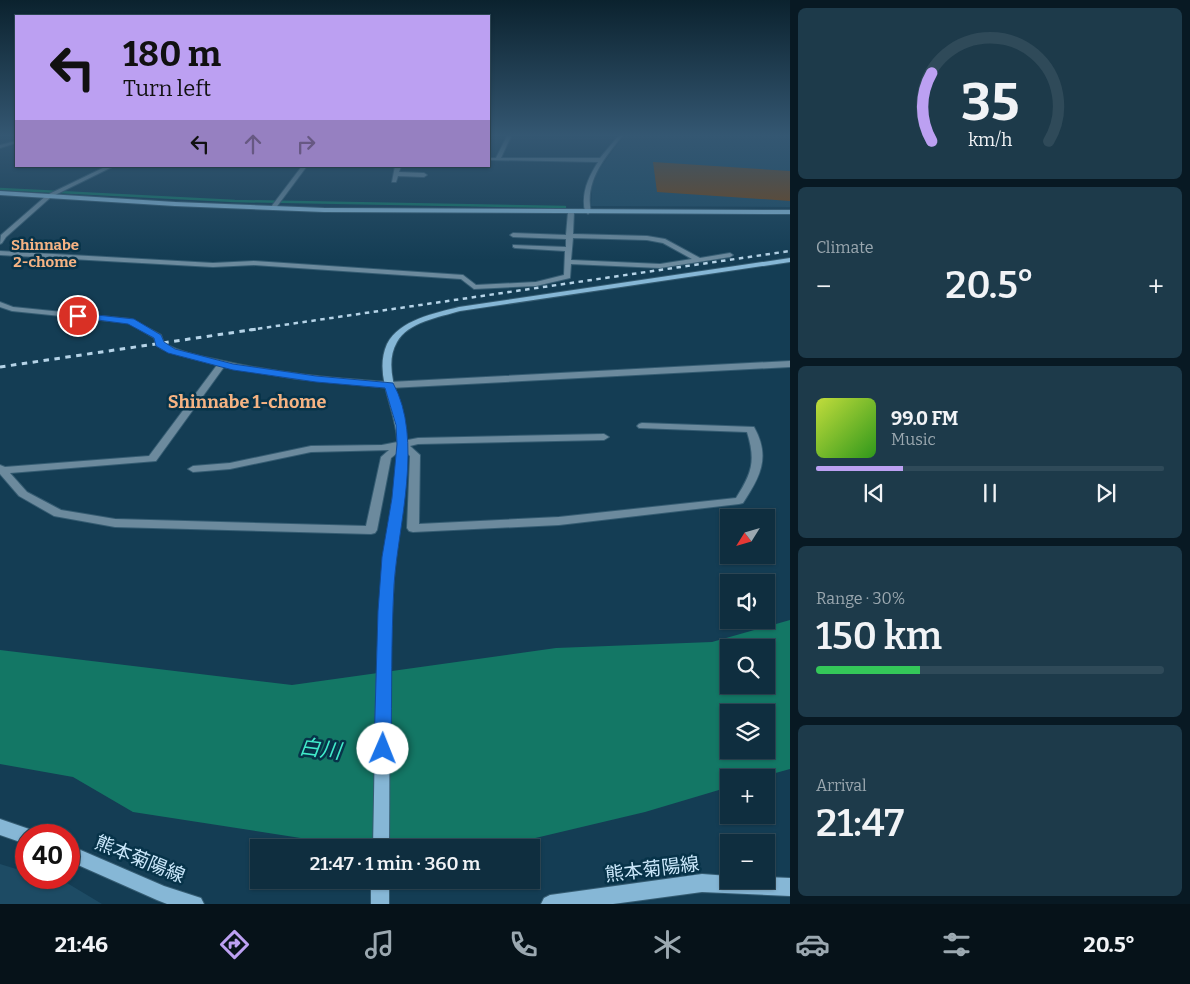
<!DOCTYPE html>
<html lang="en">
<head>
<meta charset="utf-8">
<style>
	body { margin:0; font-family:Bitter,"Noto Sans JP",serif; background:#1d3a4a; color:#f1f3f6; height:100vh; display:flex; flex-direction:column; font-size:19px; white-space:nowrap }
	* { box-sizing:border-box; margin:0 }
	p { font-size:16px; color:#9ba8b0 }
	.icon { flex:none; width:28px; height:28px; fill:none; stroke:currentColor; stroke-width:2; stroke-linecap:round; stroke-linejoin:round }
	.map { position:relative; flex:1; overflow:hidden }
	.side { display:flex; flex-direction:column; gap:8px; padding:8px; background:#081923; width:400px }
	.side>* { flex:none }
	.banner { position:absolute; left:15px; top:15px; width:475px; height:152px; border-radius:0px; box-shadow:0 1px 4px #0004,0 0 0 1px #2f4a59; background:#bca0f2; color:#111; overflow:hidden }
	.needle { width:32px; rotate:233deg }
	.fabs { position:absolute; left:720px; top:509px; display:grid; gap:10px }
	.fabs a { display:grid; place-items:center; width:55px; height:55px; border-radius:0px; background:#0f2e3f; box-shadow:0 1px 4px #0004,0 0 0 1px #2f4a59; font-size:25px }
	.speed { position:absolute; left:15px; top:824px; display:flex; gap:10px; font-size:25px; font-weight:700; text-align:center }
	.speed>* { display:grid; place-content:center; width:65px; height:65px; border-radius:50%; background:#0f2e3f; box-shadow:0 1px 4px #0004,0 0 0 1px #2f4a59; line-height:1 }
	.speed .limit { border:8px solid #d22; background:#fff; color:#111 }
	.pin { position:absolute; display:grid; place-items:center; width:42px; height:42px; color:#fff; margin:-21px; border:2px solid #fff; border-radius:50%; box-shadow:0 1px 5px #0007 }
	.me { position:absolute; width:55px; margin:-28px; rotate:1deg; stroke-linejoin:round; filter:drop-shadow(0 0 4px #0008) }
	.turn { display:flex; align-items:center; gap:18px; height:105px; padding:0 25px; font-size:22px }
	.turn .icon { width:65px; height:65px; stroke-width:2.5 }
	.turn b { display:block; font-size:35px; line-height:42px }
	.lanes { display:flex; align-items:center; height:48px; padding:0 25px; background:#0003; justify-content:center; gap:25px; direction:ltr }
	.lanes .off { opacity:.35 }
	.big { font-size:38px; font-weight:600; line-height:1.1 }
	.side .tile { flex:1; display:flex; flex-direction:column; justify-content:center; gap:8px; min-width:0; padding:0 18px; border-radius:8px; background:#1d3a4a }
	.side .dial { align-items:center; gap:0 }
	.dial svg { height:130px; overflow:visible; fill:none; stroke:#2f4a59; stroke-width:7; stroke-linecap:round; text-anchor:middle }
	.dial text { fill:#f1f3f6; stroke:none }
	.song { display:flex; align-items:center; gap:15px }
	.cover { width:60px; height:60px; border-radius:8px; background:linear-gradient(135deg,hsl(70 70% 55%),hsl(110 70% 35%)) }
	.played { height:5px; border-radius:2px; background:linear-gradient(90deg,#bca0f2 25%,#2f4a59 25%) }
	.keys { display:flex; justify-content:space-around; direction:ltr }
	.heat { display:flex; justify-content:space-between; align-items:center; font-size:28px; direction:ltr }
	.charge { height:8px; border-radius:4px; background:linear-gradient(90deg,#34c759 30%,#2f4a59 0) }
	.trip { position:absolute; left:250px; top:839px; width:290px; height:50px; border-radius:0px; background:#0f2e3f; box-shadow:0 1px 4px #0004,0 0 0 1px #2f4a59; font-weight:600; line-height:50px; text-align:center }
	.menu { display:flex; height:80px; justify-content:space-around; align-items:center; background:#061219; color:#9ba8b0 }
	.menu .icon { width:35px; height:35px }
	.menu .active { color:#bca0f2 }
	.menu b { font-size:22px; color:#f1f3f6 }
	main { display:flex; flex:1; min-height:0 }
	.map>svg:first-child { display:block }
	.built { fill:#1d4b64 }
	.green { fill:#7b420d }
	.water { fill:#137765; fill-rule:evenodd }
	.lines { fill:none; stroke-linecap:round; stroke-linejoin:round }
	.stream { stroke:#137765; stroke-width:2.5 }
	.street-casing { stroke:#355c72; stroke-width:2 }
	.secondary-casing { stroke:#355c72; stroke-width:2 }
	.street { fill:#6c8a9d; fill-rule:evenodd }
	.secondary { fill:#86b7d6; fill-rule:evenodd }
	.rail-far1 { stroke:#b5d3e7; stroke-width:2.5; stroke-dasharray:4.5 4.5; stroke-linecap:butt }
	.rail { stroke:#b5d3e7; stroke-width:3; stroke-dasharray:5.5 5.5; stroke-linecap:butt }
	.route { fill:#1a73e8; stroke:#114b97 }
	.labels { text-anchor:middle; dominant-baseline:central; stroke-width:5; stroke-linejoin:round; paint-order:stroke }
	.far-neighbourhood-label { font-size:15px; font-weight:bold; fill:#f5b383; stroke:#073349 }
	.neighbourhood-label { font-size:18px; font-weight:bold; fill:#f5b383; stroke:#073349 }
	.near-street-label { font-size:19px; fill:#cbe8fb; stroke:#073349 }
	.near-water-label { font-size:21px; font-style:italic; fill:#41eccb; stroke:#073349 }
</style>
</head>
<body>
<main>
<div class="map">
<svg width="790" height="904" viewBox="0 0 790 904">
	<rect width="100%" height="100%" fill="#143d54"/>
	<g class="built">
		<path d="M 625,134 L 790,134 L 790,207 L 591,206 L 592,187 L 598,171 Z"/>
		<path d="M 0,864 L 26,872 L 26,878 L 46,878 L 67,883 L 102,904 L 0,904 Z"/>
	</g>
	<path class="green" d="M 653,162 L 790,171 L 790,201 L 657,192 Z"/>
	<path class="water" d="M 790,620 L 790,769 L 761,777 L 729,778 L 729,787 L 645,812 L 498,847 L 339,844 L 133,812 L 73,777 L 0,764 L 0,650 L 292,685 L 556,648 L 712,642 ZM 729,648 L 766,648 L 766,685 L 729,685 ZM 729,712 L 766,712 L 766,750 L 729,750 Z"/>
	<g class="lines">
		<path class="stream" d="M 0,189 L 235,201 L 565,207"/>
		<defs>
			<g id="street">
				<path d="M 508,134 L 512,134 L 501,158 L 600,158 L 620,134 L 624,134 C 606,156 584,181 591,212 L 588,214 L 585,212 C 581,193 588,178 598,162 L 489,160 L 489,158 L 496,158 Z"/>
				<path d="M 16,141 L 16,143 L 0,148 L 0,145 Z"/>
				<path d="M 107,166 L 114,166 L 51,197 L 6,237 L 2,243 L 0,244 L 1,235 L 47,195 Z"/>
				<path d="M 302,166 L 307,166 L 275,209 L 271,209 L 271,207 Z"/>
				<path d="M 395,166 L 401,166 L 399,172 L 424,173 L 427,175 L 424,177 L 398,176 L 396,182 L 392,182 Z"/>
				<path d="M 571,210 L 574,212 L 573,234 L 647,236 L 665,239 L 700,258 L 730,253 L 733,255 L 730,257 L 660,268 L 571,264 L 570,278 L 536,286 L 474,289 L 461,279 L 254,265 L 213,267 L 0,255 L 0,251 L 213,263 L 254,261 L 463,275 L 476,285 L 536,282 L 564,275 L 565,251 L 515,248 L 513,247 L 513,245 L 566,247 L 566,239 L 513,237 L 510,235 L 513,233 L 566,235 L 568,212 ZM 573,238 L 647,240 L 663,243 L 692,259 L 660,264 L 571,260 Z"/>
				<path d="M 0,302 L 13,307 L 131,319 L 161,335 L 164,343 C 180,352 200,356 219,360 C 275,373 332,378 390,382 L 790,361 L 790,367 L 390,388 L 297,379 L 224,367 L 156,461 L 10,473 L 27,492 L 61,510 L 115,519 L 366,526 L 381,457 L 389,450 L 311,452 L 230,469 L 193,472 L 188,469 L 193,466 L 230,463 L 311,446 L 382,445 L 418,438 L 604,434 L 609,437 L 604,440 L 418,444 L 410,446 L 420,455 L 419,524 L 559,517 L 736,498 C 752,473 756,461 747,432 L 639,428 L 637,426 L 639,424 L 642,423 L 754,427 C 771,457 760,477 743,503 L 739,504 L 559,525 L 413,532 L 409,531 L 407,528 L 410,456 L 402,449 L 391,458 L 377,530 L 375,533 L 371,534 L 115,527 L 54,516 L 19,496 L 0,474 L 0,465 L 5,467 L 149,456 L 217,365 L 179,355 L 162,349 L 157,346 L 154,338 L 129,323 L 12,311 L 0,307 Z"/>
			</g>
			<g id="secondary">
				<path d="M 0,191 L 175,202 L 324,208 L 790,210 L 790,214 L 324,212 L 175,206 L 0,195 Z"/>
				<path d="M 790,258 L 790,262 L 460,311 C 440,317 408,322 397,342 C 382,368 401,401 405,427 C 407,437 407,447 407,457 C 405,498 397,538 394,578 C 388,668 390,758 389,848 L 373,848 C 375,758 375,668 382,579 C 385,533 398,487 397,440 C 396,409 373,375 387,344 C 399,320 435,313 459,307 Z"/>
				<path d="M 0,819 L 32,830 L 34,835 L 26,835 L 26,844 L 0,835 Z"/>
				<path d="M 69,845 L 164,886 L 201,898 L 204,904 L 167,904 L 157,900 L 69,861 Z"/>
				<path d="M 702,874 L 729,876 L 729,880 L 766,880 L 766,877 L 790,878 L 790,896 L 702,892 L 613,904 L 541,904 L 544,898 L 550,895 Z"/>
				<rect x="371" y="880" width="18" height="24"/>
			</g>
		</defs>
		<use href="#street" class="street-casing"/>
		<use href="#secondary" class="secondary-casing"/>
		<use href="#street" class="street"/>
		<use href="#secondary" class="secondary"/>
		<path class="rail-far1" d="M 249,330 L 790,251"/>
		<path class="rail" d="M 0,367 L 257,329"/>
	</g>
	<linearGradient id="sky" x2="0" y2="1"><stop stop-color="#0b222e"/><stop offset="0.52" stop-color="#345772"/><stop offset="1" stop-color="#345772" stop-opacity="0"/></linearGradient>
	<rect width="790" height="260" fill="url(#sky)"/>
	<path class="route" d="M 78,313 L 134,319 L 161,335 L 164,342 L 175,349 L 233,364 L 316,376 L 393,383 C 424,439 398,525 394,585 C 391,640 392,695 391,749 L 389,754 L 383,756 L 377,754 L 374,749 L 378,611 L 382,557 L 392,498 L 397,444 L 396,425 L 385,388 L 316,382 L 233,370 L 168,353 L 156,346 L 154,338 L 128,324 L 75,317 L 75,314 Z"/>
	<g class="labels">
		<g class="far-neighbourhood-label">
			<text x="45" y="245">Shinnabe<tspan x="45" dy="17">2-chome</tspan></text>
		</g>
		<g class="neighbourhood-label">
			<text x="247" y="402">Shinnabe 1-chome</text>
		</g>
		<g class="near-street-label">
			<text transform="translate(140 859) rotate(22)">熊本菊陽線</text>
			<text transform="translate(652 869) rotate(-7)">熊本菊陽線</text>
		</g>
		<g class="near-water-label">
			<text transform="translate(320 749) rotate(7)">白川</text>
		</g>
	</g>
</svg>
<div class="fabs">
<a><svg class="needle" viewBox="-14 -14 28 28"><path d="M0-13l5 13h-10z" fill="#e53935"/><path d="M0 13l5-13h-10z" fill="#9ba8b0"/></svg></a>
<a><svg class="icon" aria-label="sound" viewBox="0 0 24 24"><path d="M4 9h4l5-4v14l-5-4H4zM17 9q2 3 0 6"/></svg></a>
<a><svg class="icon" aria-label="search" viewBox="0 0 24 24"><circle cx="10" cy="10" r="6"/><path d="M15 15l6 6"/></svg></a>
<a><svg class="icon" aria-label="layers" viewBox="0 0 24 24"><path d="M12 4l9 5-9 5-9-5zM3 14l9 5 9-5"/></svg></a>
<a>+</a>
<a>−</a>
</div>
<div class="speed"><div class="limit">40</div></div>
<div class="pin" style="left:78px;top:316px;background:#d93025"><svg class="icon" aria-label="arrive" viewBox="0 0 24 24"><path d="M6 21V4h12l-3 4 3 4H6"/></svg></div>
<svg class="me" style="left:383px;top:749px" viewBox="-20 -20 40 40"><circle r="19" fill="#fff"/><path d="M0-13L10 11 0 6-10 11z" fill="#1a73e8"/></svg>
<div class="trip">21:47 · 1 min · 360 m</div>
<div class="banner">
<div class="turn"><svg class="icon" aria-label="left" viewBox="0 0 24 24"><path d="M17 20v-9H6M10 6l-5 5 5 5"/></svg><div><b>180 m</b>Turn left</div></div>
<div class="lanes"><svg class="icon" aria-label="left" viewBox="0 0 24 24"><path d="M17 20v-9H6M10 6l-5 5 5 5"/></svg><svg class="icon off" aria-label="ahead" viewBox="0 0 24 24"><path d="M12 20V5M6 11l6-6 6 6"/></svg><svg class="icon off" aria-label="right" viewBox="0 0 24 24"><path d="M7 20v-9h11M14 6l5 5-5 5"/></svg></div>
</div>
</div>
<section class="side">
<div class="tile dial"><svg viewBox="0 0 100 80">
<path d="M14 69A42 42 0 1 1 86 69"/>
<path d="M14 69A42 42 0 0 1 14 27" stroke="#bca0f2"/>
<text x="50" y="56" font-size="32" font-weight="700">35</text>
<text x="50" y="72" font-size="11">km/h</text>
</svg></div>
<div class="tile"><p>Climate</p>
<div class="heat"><a>−</a><b class="big">20.5°</b><a>+</a></div>
</div>
<div class="tile">
<div class="song"><i class="cover"></i><div><b>99.0 FM</b><p>Music</p></div></div>
<div class="played"></div>
<div class="keys"><svg class="icon" aria-label="previous" viewBox="0 0 24 24"><path d="M18 5L8 12l10 7zM5 5v14"/></svg><svg class="icon" aria-label="pause" viewBox="0 0 24 24"><path d="M8 5v14M16 5v14"/></svg><svg class="icon" aria-label="next" viewBox="0 0 24 24"><path d="M6 5l10 7-10 7zM19 5v14"/></svg></div>
</div>
<div class="tile"><p>Range · 30%</p><b class="big">150 km</b><div class="charge"></div></div>
<div class="tile"><p>Arrival</p><b class="big">21:47</b></div>
</section>
</main>
<nav class="menu">
<b>21:46</b>
<svg class="icon active" aria-label="directions" viewBox="0 0 24 24"><path d="M12 3l9 9-9 9-9-9zM9 14v-3h6M13 9l2 2-2 2"/></svg>
<svg class="icon" aria-label="music" viewBox="0 0 24 24"><path d="M9 18V5l10-2v13"/><circle cx="6" cy="18" r="3"/><circle cx="16" cy="16" r="3"/></svg>
<svg class="icon" aria-label="phone" viewBox="0 0 24 24"><path d="M5 4h4l2 5-3 2q2 4 5 5l2-3 5 2v4C11 20 4 13 5 4z"/></svg>
<svg class="icon" aria-label="climate" viewBox="0 0 24 24"><path d="M12 3v18M4 7l16 10M4 17L20 7"/></svg>
<svg class="icon" aria-label="car" viewBox="0 0 24 24"><path d="M5 17H2v-5l4-1 3-4h7l3 4 3 1v5h-3M9 17h6M6 11h13"/><circle cx="7" cy="17" r="2"/><circle cx="17" cy="17" r="2"/></svg>
<svg class="icon" aria-label="filters" viewBox="0 0 24 24"><path d="M4 7h16M4 17h16"/><circle cx="9" cy="7" r="2"/><circle cx="15" cy="17" r="2"/></svg>
<b>20.5°</b>
</nav>
</body>
</html>
